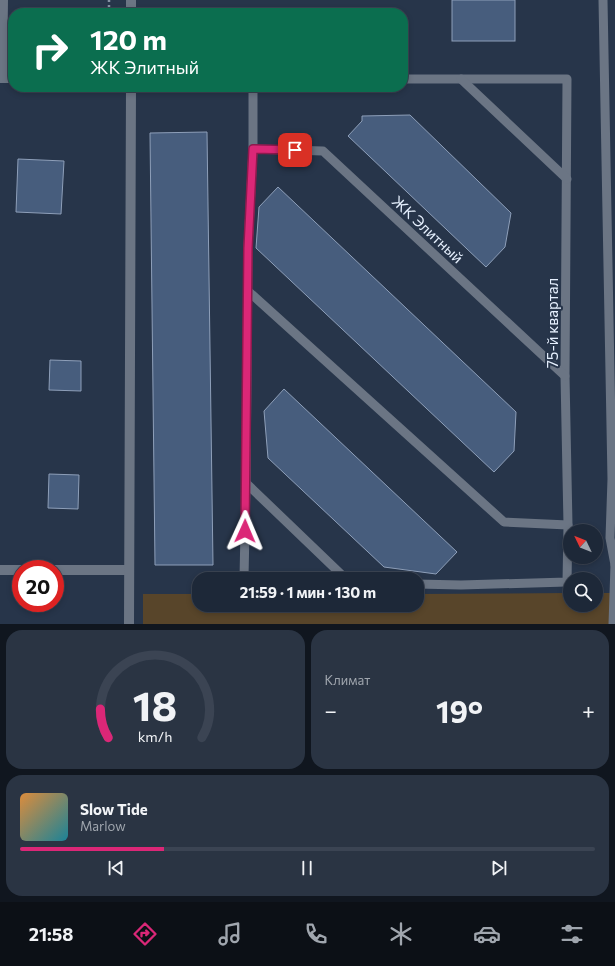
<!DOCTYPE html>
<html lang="ru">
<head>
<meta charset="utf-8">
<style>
	body { margin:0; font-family:Commissioner,sans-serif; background:#2a3443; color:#f1f3f6; height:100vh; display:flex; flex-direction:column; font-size:15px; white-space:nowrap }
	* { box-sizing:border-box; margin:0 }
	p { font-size:13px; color:#a0a6ae }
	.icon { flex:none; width:22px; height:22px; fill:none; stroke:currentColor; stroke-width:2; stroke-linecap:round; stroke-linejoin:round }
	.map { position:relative; height:624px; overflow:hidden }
	.sheet { display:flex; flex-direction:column; gap:6px; padding:6px; background:#10161f; flex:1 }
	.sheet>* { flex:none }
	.top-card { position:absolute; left:8px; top:8px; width:400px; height:84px; border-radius:16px; box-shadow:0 2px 6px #0003,0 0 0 1px #3b4453; background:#0b6e4f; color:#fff; overflow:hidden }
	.needle { width:26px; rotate:313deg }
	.controls { position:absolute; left:563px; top:524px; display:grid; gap:8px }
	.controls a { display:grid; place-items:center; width:40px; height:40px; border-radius:50%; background:#1d2838; box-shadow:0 2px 6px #0003,0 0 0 1px #3b4453; font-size:20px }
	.speed { position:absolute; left:12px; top:560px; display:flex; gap:8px; font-size:20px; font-weight:700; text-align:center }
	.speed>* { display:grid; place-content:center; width:52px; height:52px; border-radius:50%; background:#1d2838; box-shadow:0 2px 6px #0003,0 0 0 1px #3b4453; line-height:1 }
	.speed .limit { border:6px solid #d22; background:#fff; color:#111 }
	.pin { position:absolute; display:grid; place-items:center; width:34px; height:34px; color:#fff; margin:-17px; border-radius:8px; box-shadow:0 2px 6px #0006 }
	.me { position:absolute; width:44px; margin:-22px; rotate:1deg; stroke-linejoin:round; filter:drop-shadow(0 0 3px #0008) }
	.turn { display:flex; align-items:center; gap:14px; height:84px; padding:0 16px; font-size:18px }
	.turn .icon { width:52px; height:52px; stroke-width:2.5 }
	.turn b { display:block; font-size:28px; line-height:34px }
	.big { font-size:30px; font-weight:700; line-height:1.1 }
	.sheet .card { flex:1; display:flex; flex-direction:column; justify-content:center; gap:6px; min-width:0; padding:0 14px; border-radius:16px; background:#2a3443 }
	.sheet .dial { align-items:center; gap:0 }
	.dial svg { height:104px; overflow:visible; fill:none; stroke:#3b4453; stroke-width:7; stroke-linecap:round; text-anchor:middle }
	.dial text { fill:#f1f3f6; stroke:none }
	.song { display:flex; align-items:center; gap:12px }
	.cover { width:48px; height:48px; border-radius:6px; background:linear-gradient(135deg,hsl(30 70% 55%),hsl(190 70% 35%)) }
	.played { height:4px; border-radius:2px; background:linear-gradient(90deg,#db2777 25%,#3b4453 25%) }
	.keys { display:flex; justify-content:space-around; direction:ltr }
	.heat { display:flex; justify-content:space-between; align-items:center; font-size:22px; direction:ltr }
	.sheet .tiles { flex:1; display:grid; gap:6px; grid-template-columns:1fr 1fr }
	.card:last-child { grid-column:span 2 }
	.trip { position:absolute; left:192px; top:572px; width:232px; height:40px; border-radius:16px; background:#1d2838; box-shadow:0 2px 6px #0003,0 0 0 1px #3b4453; font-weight:700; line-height:40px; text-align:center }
	.menu { display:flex; height:64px; justify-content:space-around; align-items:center; background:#0c1016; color:#a0a6ae }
	.menu .icon { width:28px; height:28px }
	.menu .current { color:#db2777 }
	.menu b { font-size:18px; color:#f1f3f6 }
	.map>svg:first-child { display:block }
	.green { fill:#58452a }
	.building { fill:#475d7d; stroke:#8e9fb9 }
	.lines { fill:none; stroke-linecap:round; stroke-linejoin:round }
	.path { stroke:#8692a3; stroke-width:2.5; stroke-dasharray:2 3; stroke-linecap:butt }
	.service { stroke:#6b7584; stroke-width:9 }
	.minor { stroke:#6b7584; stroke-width:10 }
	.route-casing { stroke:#8e194d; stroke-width:10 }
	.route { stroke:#db2777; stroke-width:7 }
	.labels { text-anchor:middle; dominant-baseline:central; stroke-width:4; stroke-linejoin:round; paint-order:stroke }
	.street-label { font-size:15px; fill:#e6f0fe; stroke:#27354a }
</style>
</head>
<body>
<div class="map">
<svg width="615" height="624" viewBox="0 0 615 624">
	<rect width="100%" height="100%" fill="#27354a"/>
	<path class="green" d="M 570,593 L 570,605 L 596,605 L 596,593 L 615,593 L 615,624 L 143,624 L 143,594 L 199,594 L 199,605 L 417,605 L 417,594 Z"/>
	<g class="building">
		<rect x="452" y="0" width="63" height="41"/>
		<path d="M 410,115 L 511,213 L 505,247 L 486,267 L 348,136 L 362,121 L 362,116 Z"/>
		<path d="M 207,132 L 213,565 L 155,565 L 150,133 Z"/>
		<path d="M 18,159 L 64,161 L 61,214 L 16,212 Z"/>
		<path d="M 278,187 L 516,412 L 514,451 L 494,472 L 256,248 L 259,207 Z"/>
		<path d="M 50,360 L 81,361 L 81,391 L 49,390 Z"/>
		<path d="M 284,389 L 457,552 L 436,574 L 384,567 L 268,458 L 264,411 Z"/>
		<path d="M 49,474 L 79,475 L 78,509 L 48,508 Z"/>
	</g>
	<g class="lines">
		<path class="path" d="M 109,0 L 109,13"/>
		<g class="service">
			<path d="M 603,0 L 612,479 L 610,538 L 615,565"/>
			<path d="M 403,79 L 567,79 L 565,376 L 568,525 L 567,582 L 461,585 L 417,584"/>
			<path d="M 461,79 L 567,179"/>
			<path d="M 253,149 L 323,151 L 565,376"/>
			<path d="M 248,291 L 504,522 L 568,525"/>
			<path d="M 246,483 L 346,579"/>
			<path d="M 244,578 L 246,483 L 248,248 L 253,149 L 253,87"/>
			<path d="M 227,579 L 262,579"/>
			<path d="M 613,624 L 615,565"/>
		</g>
		<g class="minor">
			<path d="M 131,13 L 131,0"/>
			<path d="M 0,78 L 13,78"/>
			<path d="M 2,78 L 3,0"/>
			<path d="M 0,570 L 21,570"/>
			<path d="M 55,570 L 129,570"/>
			<path d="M 129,624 L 131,87"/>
		</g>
	</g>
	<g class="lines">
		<defs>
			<path id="route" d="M 245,531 L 248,248 L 253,149 L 295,150"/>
		</defs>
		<use href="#route" class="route-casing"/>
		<use href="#route" class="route"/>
	</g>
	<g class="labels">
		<g class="street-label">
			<text transform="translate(428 229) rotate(43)">ЖК Элитный</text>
			<text transform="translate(552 323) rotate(-90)">75-й квартал</text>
		</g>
	</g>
</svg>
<div class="controls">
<a><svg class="needle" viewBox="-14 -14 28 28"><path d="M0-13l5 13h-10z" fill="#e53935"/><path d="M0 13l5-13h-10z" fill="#a0a6ae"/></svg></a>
<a><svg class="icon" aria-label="search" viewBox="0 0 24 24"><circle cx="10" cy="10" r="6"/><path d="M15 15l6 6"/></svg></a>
</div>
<div class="speed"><div class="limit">20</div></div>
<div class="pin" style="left:295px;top:150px;background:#d93025"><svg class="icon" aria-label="arrive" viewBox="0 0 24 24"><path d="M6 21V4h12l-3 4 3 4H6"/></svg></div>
<svg class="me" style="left:245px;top:531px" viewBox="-20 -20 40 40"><path d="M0-17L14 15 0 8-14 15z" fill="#db2777" stroke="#fff" stroke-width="4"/></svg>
<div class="trip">21:59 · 1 мин · 130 m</div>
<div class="top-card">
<div class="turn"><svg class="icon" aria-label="right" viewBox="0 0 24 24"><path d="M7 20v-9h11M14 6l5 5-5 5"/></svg><div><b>120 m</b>ЖК Элитный</div></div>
</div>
</div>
<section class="sheet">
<div class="tiles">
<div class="card dial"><svg viewBox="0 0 100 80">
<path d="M14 69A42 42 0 1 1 86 69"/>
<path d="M14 69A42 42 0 0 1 8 47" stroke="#db2777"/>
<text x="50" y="56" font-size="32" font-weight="700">18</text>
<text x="50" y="72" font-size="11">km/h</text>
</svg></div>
<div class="card"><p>Климат</p>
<div class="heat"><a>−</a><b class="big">19°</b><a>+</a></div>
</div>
<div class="card">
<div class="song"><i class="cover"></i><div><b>Slow Tide</b><p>Marlow</p></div></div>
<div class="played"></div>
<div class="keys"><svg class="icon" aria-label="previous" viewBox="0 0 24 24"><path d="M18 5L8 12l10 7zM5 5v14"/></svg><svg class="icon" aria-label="pause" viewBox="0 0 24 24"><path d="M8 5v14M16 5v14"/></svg><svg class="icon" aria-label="next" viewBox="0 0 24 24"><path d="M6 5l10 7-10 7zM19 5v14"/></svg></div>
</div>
</div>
</section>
<nav class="menu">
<b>21:58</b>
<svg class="icon current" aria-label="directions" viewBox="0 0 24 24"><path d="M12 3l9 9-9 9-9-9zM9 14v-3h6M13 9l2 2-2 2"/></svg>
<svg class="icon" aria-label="music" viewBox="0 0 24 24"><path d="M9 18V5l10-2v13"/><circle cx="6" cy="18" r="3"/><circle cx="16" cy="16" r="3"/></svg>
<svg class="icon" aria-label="phone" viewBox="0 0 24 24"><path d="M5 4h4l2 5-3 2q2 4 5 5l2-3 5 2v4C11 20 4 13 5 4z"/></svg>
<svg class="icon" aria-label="climate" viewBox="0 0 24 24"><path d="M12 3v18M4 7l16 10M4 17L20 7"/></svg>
<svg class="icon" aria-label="car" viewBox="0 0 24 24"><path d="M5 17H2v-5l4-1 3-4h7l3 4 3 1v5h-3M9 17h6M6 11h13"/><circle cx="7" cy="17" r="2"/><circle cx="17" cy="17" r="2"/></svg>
<svg class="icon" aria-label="filters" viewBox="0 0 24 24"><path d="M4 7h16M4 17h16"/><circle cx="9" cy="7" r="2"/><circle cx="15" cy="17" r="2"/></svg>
</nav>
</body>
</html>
